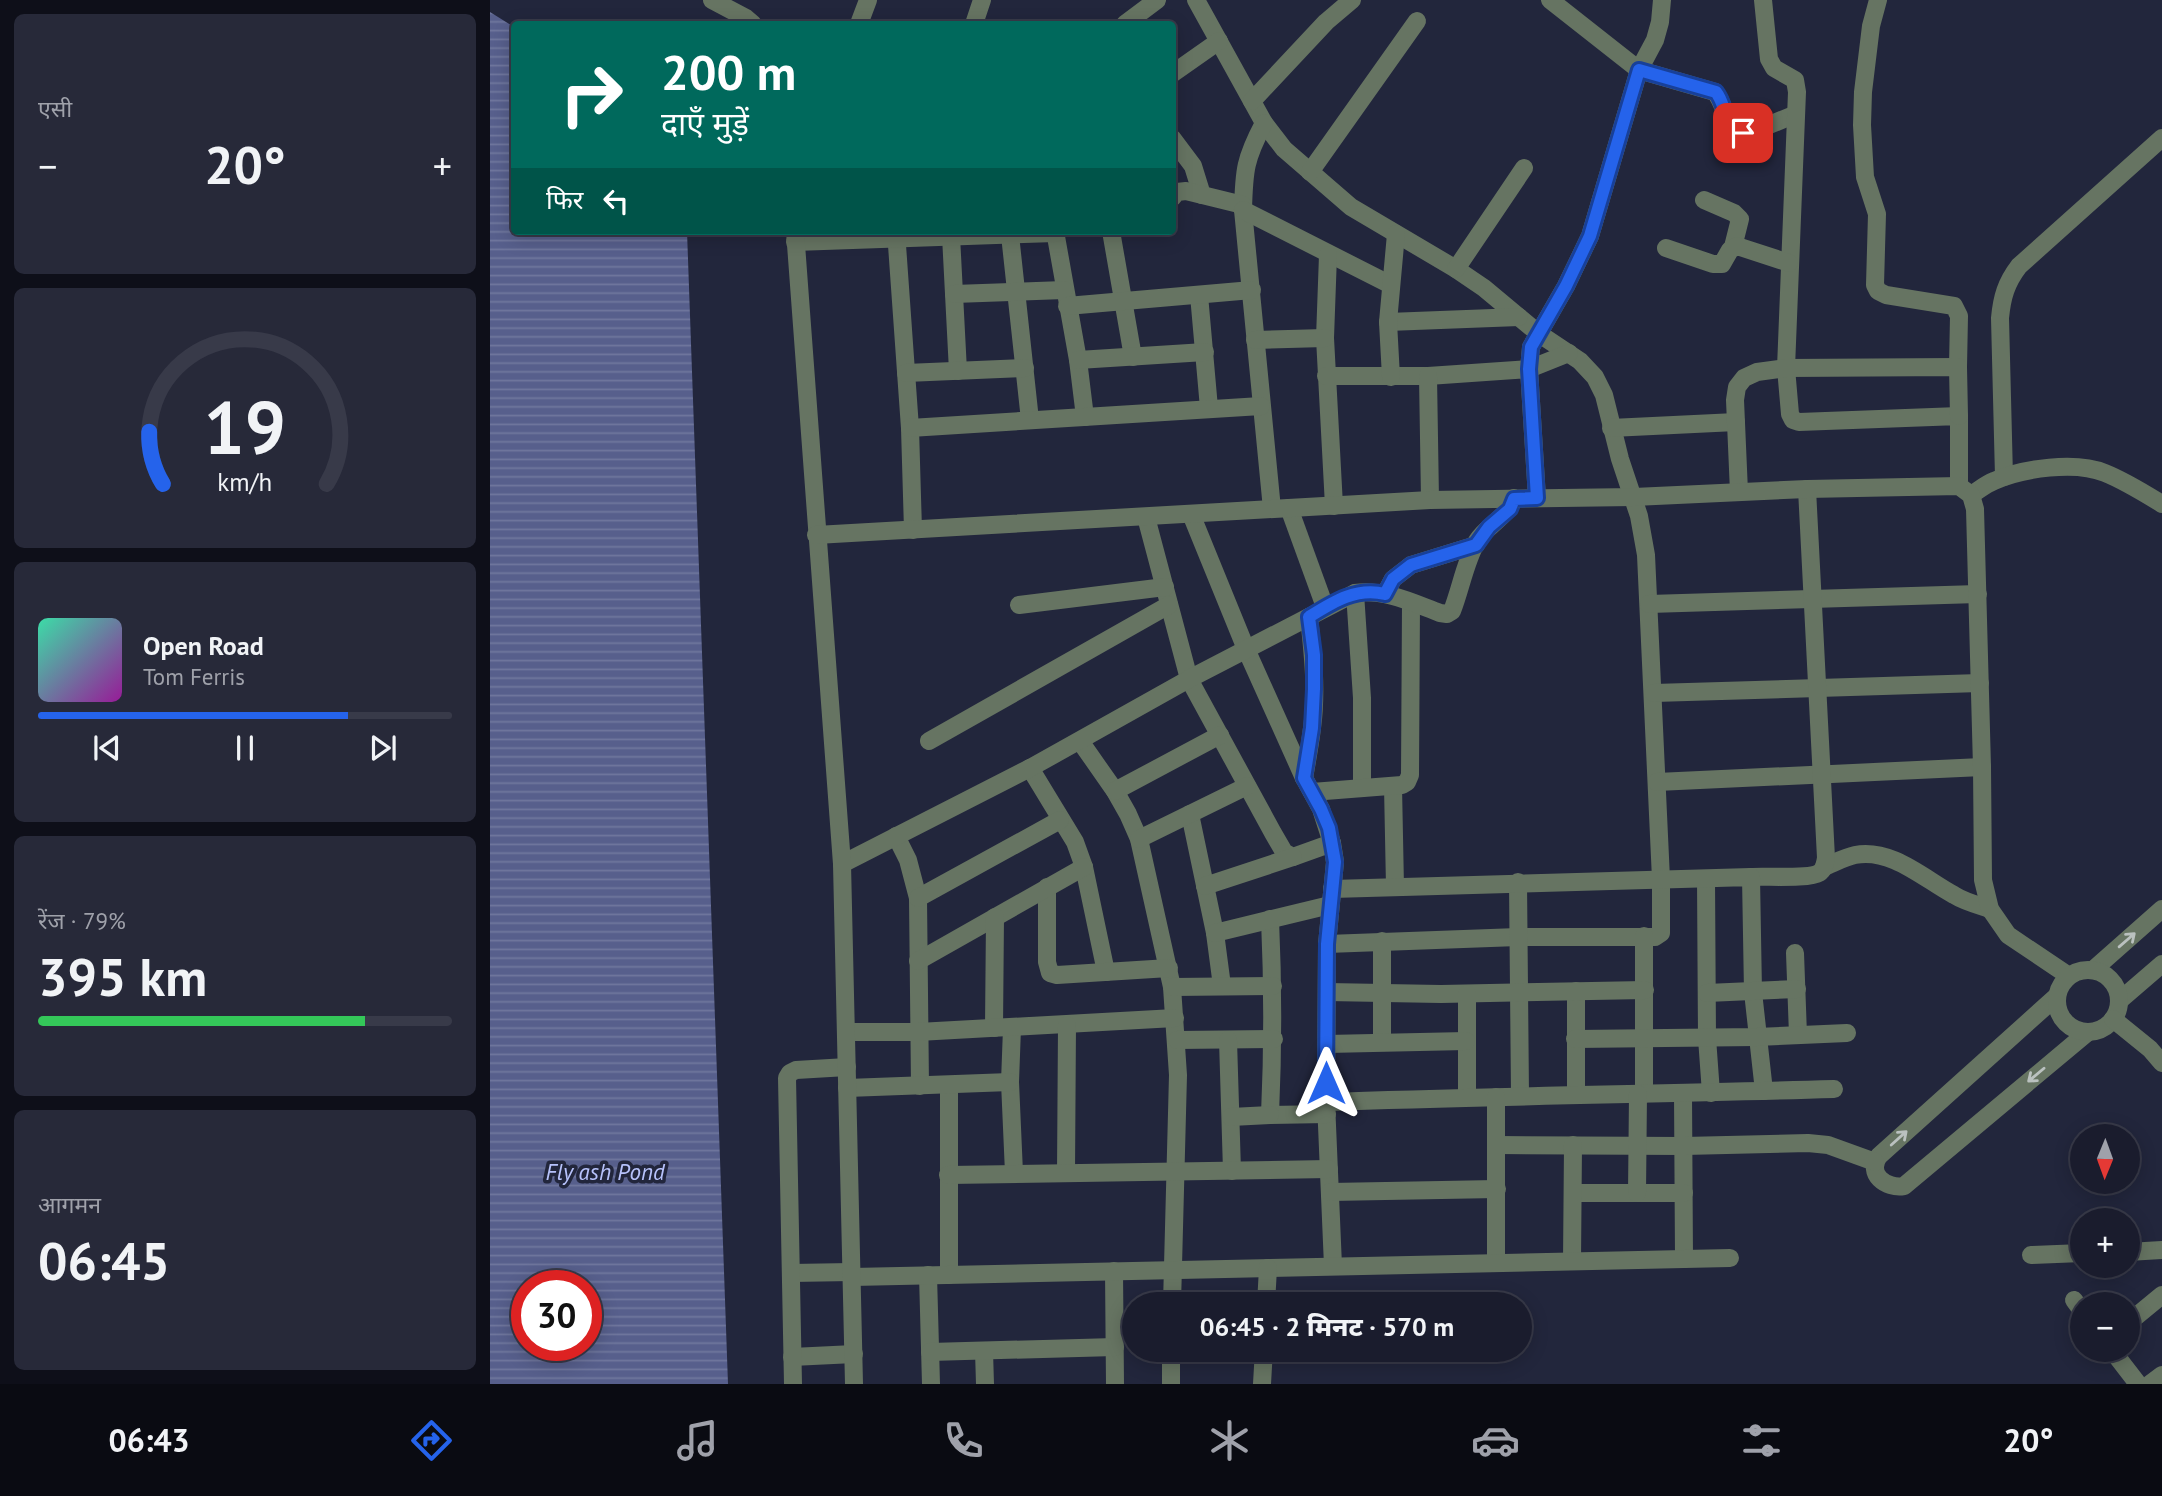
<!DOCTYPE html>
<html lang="hi">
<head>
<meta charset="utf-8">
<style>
	body { margin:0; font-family:"PT Sans","Noto Sans Devanagari",sans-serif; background:#272939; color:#f1f3f6; height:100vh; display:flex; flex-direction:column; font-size:26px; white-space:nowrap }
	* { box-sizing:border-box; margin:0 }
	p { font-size:23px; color:#9fa1aa }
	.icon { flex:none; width:38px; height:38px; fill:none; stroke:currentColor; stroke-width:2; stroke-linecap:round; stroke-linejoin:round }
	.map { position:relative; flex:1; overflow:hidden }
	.side { display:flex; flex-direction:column; gap:14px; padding:14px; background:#0e0f19; width:490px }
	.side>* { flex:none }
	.banner { position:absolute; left:21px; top:21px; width:665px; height:214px; border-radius:7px; box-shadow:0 4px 18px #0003,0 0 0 2px #383a49; background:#00695c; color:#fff; overflow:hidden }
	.needle { width:46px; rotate:181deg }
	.buttons { position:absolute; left:1580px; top:1124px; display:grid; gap:14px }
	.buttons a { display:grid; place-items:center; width:70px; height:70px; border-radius:50%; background:#1a1c2d; box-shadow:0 4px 18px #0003,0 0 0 2px #383a49; font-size:35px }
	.speed { position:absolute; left:21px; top:1270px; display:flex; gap:14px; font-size:35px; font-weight:700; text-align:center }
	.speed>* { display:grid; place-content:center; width:91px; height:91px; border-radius:50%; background:#1a1c2d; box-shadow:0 4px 18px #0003,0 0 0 2px #383a49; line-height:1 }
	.speed .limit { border:10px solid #d22; background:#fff; color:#111 }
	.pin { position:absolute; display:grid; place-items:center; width:60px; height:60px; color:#fff; margin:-30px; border-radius:14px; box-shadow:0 4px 10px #0006 }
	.me { position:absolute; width:77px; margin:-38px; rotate:0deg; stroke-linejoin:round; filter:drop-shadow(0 0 5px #0008) }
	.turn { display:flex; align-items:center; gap:24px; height:147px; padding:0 35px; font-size:32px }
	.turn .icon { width:91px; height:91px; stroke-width:2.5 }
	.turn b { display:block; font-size:49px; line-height:60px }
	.then { display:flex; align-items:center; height:66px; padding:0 35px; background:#0003; gap:14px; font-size:26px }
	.big { font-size:52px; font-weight:800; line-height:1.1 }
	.side .widget { flex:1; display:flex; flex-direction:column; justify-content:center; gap:10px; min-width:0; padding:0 24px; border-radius:10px; background:#272939 }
	.side .dial { align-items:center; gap:0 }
	.dial svg { height:182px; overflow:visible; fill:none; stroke:#383a49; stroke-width:7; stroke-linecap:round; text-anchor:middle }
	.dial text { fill:#f1f3f6; stroke:none }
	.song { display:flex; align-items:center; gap:21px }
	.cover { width:84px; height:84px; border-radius:10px; background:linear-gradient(135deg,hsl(160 70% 55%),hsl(300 70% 35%)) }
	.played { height:7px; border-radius:4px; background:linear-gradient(90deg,#2563eb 75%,#383a49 75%) }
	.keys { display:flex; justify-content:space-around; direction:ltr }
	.heat { display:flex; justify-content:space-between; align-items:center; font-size:38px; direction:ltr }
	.charge { height:10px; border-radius:5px; background:linear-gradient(90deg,#34c759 79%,#383a49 0) }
	.trip { position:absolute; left:632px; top:1292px; width:410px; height:70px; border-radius:35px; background:#1a1c2d; box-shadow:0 4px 18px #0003,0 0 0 2px #383a49; font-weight:800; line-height:70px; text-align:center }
	.menu { display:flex; height:112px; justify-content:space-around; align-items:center; background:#0a0b12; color:#9fa1aa }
	.menu .icon { width:49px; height:49px }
	.menu .selected { color:#2563eb }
	.menu b { font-size:32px; color:#f1f3f6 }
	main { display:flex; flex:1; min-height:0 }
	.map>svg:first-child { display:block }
	.water { fill:url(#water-rules); fill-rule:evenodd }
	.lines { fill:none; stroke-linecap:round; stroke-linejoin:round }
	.minor { stroke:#667462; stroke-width:18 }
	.tertiary { stroke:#667462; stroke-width:18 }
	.oneway { stroke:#bac1bf }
	.route-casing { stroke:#184099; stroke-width:18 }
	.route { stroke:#2563eb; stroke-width:12 }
	.labels { text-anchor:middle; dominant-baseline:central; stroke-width:7; stroke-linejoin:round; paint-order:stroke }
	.water-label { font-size:23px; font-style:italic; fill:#b7c2fb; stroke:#22263c }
</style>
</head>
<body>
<main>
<section class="side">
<div class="widget"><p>एसी</p>
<div class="heat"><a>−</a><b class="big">20°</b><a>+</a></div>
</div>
<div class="widget dial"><svg viewBox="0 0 100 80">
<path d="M14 69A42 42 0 1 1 86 69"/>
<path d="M14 69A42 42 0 0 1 8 46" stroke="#2563eb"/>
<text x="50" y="56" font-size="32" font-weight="700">19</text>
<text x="50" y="72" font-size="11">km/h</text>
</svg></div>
<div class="widget">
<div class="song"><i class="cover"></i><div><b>Open Road</b><p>Tom Ferris</p></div></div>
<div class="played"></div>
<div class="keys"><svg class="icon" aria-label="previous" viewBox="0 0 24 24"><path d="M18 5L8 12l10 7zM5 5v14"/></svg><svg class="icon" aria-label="pause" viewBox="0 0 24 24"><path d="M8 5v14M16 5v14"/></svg><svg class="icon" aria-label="next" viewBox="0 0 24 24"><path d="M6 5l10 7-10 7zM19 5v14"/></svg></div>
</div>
<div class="widget"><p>रेंज · 79%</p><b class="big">395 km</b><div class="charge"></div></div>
<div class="widget"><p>आगमन</p><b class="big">06:45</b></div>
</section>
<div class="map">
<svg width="1672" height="1384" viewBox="0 0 1672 1384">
	<defs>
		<pattern id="water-rules" width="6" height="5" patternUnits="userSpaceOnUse" patternTransform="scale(1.75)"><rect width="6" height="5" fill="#575f8c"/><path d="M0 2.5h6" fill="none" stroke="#70779d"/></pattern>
	</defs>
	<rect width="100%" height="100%" fill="#22263c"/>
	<path class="water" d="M 0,12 L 24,27 L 24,231 L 197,231 L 238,1384 L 0,1384 ZM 37,1286 L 96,1286 L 96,1346 L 37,1346 Z"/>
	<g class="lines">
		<g class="minor">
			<path d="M 706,0 L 774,123 L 794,149 L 861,207 L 966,269 L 994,288 L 1048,333 L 1090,361 L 1105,377 L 1114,395 L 1130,459 L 1149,516 L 1156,555 L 1171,879 L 1171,933 L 1165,937 L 1028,937 L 837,944"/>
			<path d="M 1060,0 L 1149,70 L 1225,92 C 1235,104 1234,120 1246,131 L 1260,133 L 1306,114"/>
			<path d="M 1273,0 L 1279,59 L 1284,68 L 1305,80 L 1307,92 L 1296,368 L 1300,414 L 1303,420 L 1309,422 L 1469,416 L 1469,486"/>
			<path d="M 1388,0 L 1381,26 L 1373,92 L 1372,125 L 1375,177 L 1387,214 L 1385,285 L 1388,291 L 1396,295 L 1464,306 L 1469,316 L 1468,367"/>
			<path d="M 369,24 L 378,0"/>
			<path d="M 484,24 L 492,0"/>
			<path d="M 635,24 L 667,0"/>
			<path d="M 682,74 L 729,41"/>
			<path d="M 762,101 L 836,22 L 862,0"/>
			<path d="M 774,123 C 755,159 754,170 753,210 L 782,509"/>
			<path d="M 682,138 L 703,166 L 712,195"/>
			<path d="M 820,172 L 927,21"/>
			<path d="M 682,198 L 687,192 L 696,191 L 753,205"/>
			<path d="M 1214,200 L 1244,213 L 1250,219 L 1243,247"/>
			<path d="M 753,210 L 901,285"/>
			<path d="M 406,231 L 420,428 L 423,530"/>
			<path d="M 565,231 L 588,360 L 595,417"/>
			<path d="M 621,231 L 643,357"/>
			<path d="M 520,235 L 540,420"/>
			<path d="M 461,236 L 468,371"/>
			<path d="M 305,242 L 565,233"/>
			<path d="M 1176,248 L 1223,264 L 1232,264 L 1240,250 L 1247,246 L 1299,263"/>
			<path d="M 838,255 L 835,338 L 844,506"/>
			<path d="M 966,269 L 1034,168"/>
			<path d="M 464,294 L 574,290"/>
			<path d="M 709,295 L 719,408"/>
			<path d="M 577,306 L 762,290"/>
			<path d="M 898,322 L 1029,317"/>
			<path d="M 765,340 L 835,338"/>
			<path d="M 1079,353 L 1039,369 L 1041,347 L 1076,286 L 1100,236 L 1149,70 L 1165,40 L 1170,22 L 1172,0"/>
			<path d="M 588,360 L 715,352"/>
			<path d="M 416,373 L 535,368"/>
			<path d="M 836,376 L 938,376 L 1039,369 L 1047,498"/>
			<path d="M 938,376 L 940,500"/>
			<path d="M 901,377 L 898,322 L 906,234"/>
			<path d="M 420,428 L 771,406"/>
			<path d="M 1121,428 L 1246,422"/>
			<path d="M 1514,477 L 1510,318 C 1512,297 1516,283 1529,266 L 1672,138"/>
			<path d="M 1249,492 L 1245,400 L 1247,387 L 1254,378 L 1267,372 L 1296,368 L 1468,367 L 1469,416"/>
			<path d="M 1481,495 C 1489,490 1496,484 1504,481 C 1533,468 1586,461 1615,473 C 1635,481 1654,493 1672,504"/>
			<path d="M 799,508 L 835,607"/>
			<path d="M 701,514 L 756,649 L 814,778 L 831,809 L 842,843 L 845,862 L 837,944 L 836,1102 L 843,1266"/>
			<path d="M 656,517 L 699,679 L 783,833 L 794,852 L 803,857 L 842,843"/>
			<path d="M 865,593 L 872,698 L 872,788"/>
			<path d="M 895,594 L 903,579 L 921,565 L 986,545"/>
			<path d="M 1159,604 L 1488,594"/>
			<path d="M 529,605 L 675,587"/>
			<path d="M 1164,693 L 1490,683"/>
			<path d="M 439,741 L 679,605"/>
			<path d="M 590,741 L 625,791 L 638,814 L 649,839 L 682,987 L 688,1075 L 682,1304"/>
			<path d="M 540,768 L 585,842 L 594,867 L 616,972"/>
			<path d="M 814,778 C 817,761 820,745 822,728 C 827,691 823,654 819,617"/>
			<path d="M 1167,782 L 1492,767"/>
			<path d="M 903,786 L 905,887"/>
			<path d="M 625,791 L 730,735"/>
			<path d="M 822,792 L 912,785 L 917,782 L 920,775 L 921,603"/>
			<path d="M 700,814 L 725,933 L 732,986"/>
			<path d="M 406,836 L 418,860 L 428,898 L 430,1086"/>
			<path d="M 649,839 L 757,786"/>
			<path d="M 352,864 L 540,768 L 699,679 L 865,593 C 895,589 923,603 950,613 L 957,614 L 962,611 C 971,588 975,562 987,541 C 997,525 1018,517 1024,498"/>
			<path d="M 1334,867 C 1344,863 1355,857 1365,855 C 1402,848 1434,879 1464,895 C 1475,902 1488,905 1500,909"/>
			<path d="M 1261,877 C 1274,876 1320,879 1329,873 C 1334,870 1335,864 1336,858 L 1317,489"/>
			<path d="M 1216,879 L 1217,1038 L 1221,1093"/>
			<path d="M 1028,882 L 1030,1095"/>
			<path d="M 715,886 L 803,857"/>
			<path d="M 557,887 L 557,962 L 560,973 L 567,975 L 679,968"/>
			<path d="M 842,889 L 1261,877 L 1263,992 L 1274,1091"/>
			<path d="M 428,898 L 570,820"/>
			<path d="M 780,919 C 783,985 783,1049 780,1115 L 837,1114"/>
			<path d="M 725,933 L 840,905"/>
			<path d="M 1154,936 L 1154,1094"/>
			<path d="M 1305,953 L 1308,1035"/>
			<path d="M 428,961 L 594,867"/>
			<path d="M 1603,970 L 1672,909"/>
			<path d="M 682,987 L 783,986"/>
			<path d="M 1086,991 L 1086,1095"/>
			<path d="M 837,992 L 951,994 L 1155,990"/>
			<path d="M 1217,993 L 1307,989"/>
			<path d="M 977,994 L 977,1097"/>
			<path d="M 1567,996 L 1389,1156 C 1376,1174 1396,1189 1414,1186 L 1598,1032"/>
			<path d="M 1629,1001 L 1672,964"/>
			<path d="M 504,1028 L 505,917"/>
			<path d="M 522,1028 L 520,1082 L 524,1173"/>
			<path d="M 356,1032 L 428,1032 L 685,1018"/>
			<path d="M 1085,1039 L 1267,1037 L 1357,1033"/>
			<path d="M 687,1040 L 784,1039"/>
			<path d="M 738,1040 L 742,1171"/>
			<path d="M 892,1042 L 892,941"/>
			<path d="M 837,1044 L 976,1041"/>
			<path d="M 459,1085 L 459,1275"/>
			<path d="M 357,1088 L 520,1082"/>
			<path d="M 1193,1094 L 1194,1259"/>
			<path d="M 836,1102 C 1006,1096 1175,1094 1344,1089"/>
			<path d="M 741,1117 L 780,1115"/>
			<path d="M 1008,1145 L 1194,1146 L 1318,1143 L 1338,1145 L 1385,1162"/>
			<path d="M 576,1172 L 577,1025"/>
			<path d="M 458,1175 L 839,1169"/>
			<path d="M 840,1192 L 1007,1189"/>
			<path d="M 1083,1193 L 1194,1193"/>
			<path d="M 1147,1193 L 1148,1094"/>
			<path d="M 1638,1252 L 1672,1250"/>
			<path d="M 1541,1255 L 1592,1253"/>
			<path d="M 1082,1261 L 1083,1145"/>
			<path d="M 1006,1263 L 1006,1097"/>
			<path d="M 624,1271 L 625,1384"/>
			<path d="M 301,1273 L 362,1272"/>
			<path d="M 438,1275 L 441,1384"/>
			<path d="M 362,1277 L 1240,1258"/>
			<path d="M 1584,1300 L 1592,1311"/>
			<path d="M 776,1304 L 778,1268"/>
			<path d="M 1638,1323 L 1672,1295"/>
			<path d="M 681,1349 L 681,1384"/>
			<path d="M 1621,1349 L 1648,1384"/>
			<path d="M 494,1351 L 495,1384"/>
			<path d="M 440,1352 L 625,1347"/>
			<path d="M 302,1357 L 364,1354"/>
			<path d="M 303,1384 L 297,1078 L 300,1073 L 306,1070 L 357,1067"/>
			<path d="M 772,1384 L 774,1349"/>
			<path d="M 1660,1384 L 1672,1375"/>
		</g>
		<g class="tertiary">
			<path d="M 222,0 L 256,18 L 263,24"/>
			<path d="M 305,231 L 352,864 L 364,1384"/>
			<path d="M 326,535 L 940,500 L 1144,497 L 1317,489 L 1469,486 L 1481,495 L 1485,509 L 1492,767 L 1493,880 L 1500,909 L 1518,935 L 1579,976"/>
			<circle cx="1598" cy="1001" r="31"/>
			<path d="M 1623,1019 L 1660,1049 L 1672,1063"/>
		</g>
	</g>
	<defs><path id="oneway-shaft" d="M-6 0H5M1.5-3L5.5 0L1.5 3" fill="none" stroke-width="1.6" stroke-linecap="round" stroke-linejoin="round" transform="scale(1.75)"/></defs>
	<g class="oneway">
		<use href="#oneway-shaft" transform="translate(1637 940) rotate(-41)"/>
		<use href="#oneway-shaft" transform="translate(1546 1075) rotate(140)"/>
		<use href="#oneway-shaft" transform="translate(1409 1138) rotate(-42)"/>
	</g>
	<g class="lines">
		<defs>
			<path id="route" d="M 836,1083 L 837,944 L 845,862 L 839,828 L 831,809 L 814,778 L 822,728 L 824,689 L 824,655 L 819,617 C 843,602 866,587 895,594 L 903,579 L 921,565 L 986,545 L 999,527 L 1020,509 L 1024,499 L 1047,498 L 1039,369 L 1041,347 L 1076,286 L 1100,236 L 1149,70 L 1226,92 C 1237,106 1233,126 1253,133"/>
		</defs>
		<use href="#route" class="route-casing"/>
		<use href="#route" class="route"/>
	</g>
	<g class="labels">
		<g class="water-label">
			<text x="115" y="1171">Fly ash Pond</text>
		</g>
	</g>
</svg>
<div class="buttons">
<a><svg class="needle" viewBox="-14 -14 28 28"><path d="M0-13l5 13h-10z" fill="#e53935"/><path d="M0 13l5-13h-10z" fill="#9fa1aa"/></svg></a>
<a>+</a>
<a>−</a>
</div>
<div class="speed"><div class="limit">30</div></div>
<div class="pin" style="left:1253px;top:133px;background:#d93025"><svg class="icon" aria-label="arrive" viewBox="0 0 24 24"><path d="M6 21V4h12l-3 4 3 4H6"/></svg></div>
<svg class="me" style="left:836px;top:1083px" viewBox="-20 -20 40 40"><path d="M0-17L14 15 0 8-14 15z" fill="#2563eb" stroke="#fff" stroke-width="4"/></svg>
<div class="trip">06:45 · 2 मिनट · 570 m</div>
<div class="banner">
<div class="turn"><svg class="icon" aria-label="right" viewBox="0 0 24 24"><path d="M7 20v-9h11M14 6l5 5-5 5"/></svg><div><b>200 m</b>दाएँ मुड़ें</div></div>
<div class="then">फिर<svg class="icon" aria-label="left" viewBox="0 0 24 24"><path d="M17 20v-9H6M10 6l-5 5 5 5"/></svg></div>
</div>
</div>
</main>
<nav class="menu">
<b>06:43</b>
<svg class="icon selected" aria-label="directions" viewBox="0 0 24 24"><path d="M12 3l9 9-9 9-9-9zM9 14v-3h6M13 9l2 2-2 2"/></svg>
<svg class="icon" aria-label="music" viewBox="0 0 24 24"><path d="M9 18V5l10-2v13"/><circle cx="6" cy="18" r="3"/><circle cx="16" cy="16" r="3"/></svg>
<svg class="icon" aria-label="phone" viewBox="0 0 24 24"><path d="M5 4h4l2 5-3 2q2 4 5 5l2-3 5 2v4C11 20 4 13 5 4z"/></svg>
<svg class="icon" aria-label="climate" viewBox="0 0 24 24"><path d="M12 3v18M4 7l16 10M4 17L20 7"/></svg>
<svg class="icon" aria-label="car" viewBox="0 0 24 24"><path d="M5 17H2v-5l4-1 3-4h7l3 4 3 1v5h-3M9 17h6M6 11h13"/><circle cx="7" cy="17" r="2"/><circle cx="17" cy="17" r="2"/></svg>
<svg class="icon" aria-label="filters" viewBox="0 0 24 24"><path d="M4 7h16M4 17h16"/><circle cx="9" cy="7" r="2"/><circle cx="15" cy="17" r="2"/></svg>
<b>20°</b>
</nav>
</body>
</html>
